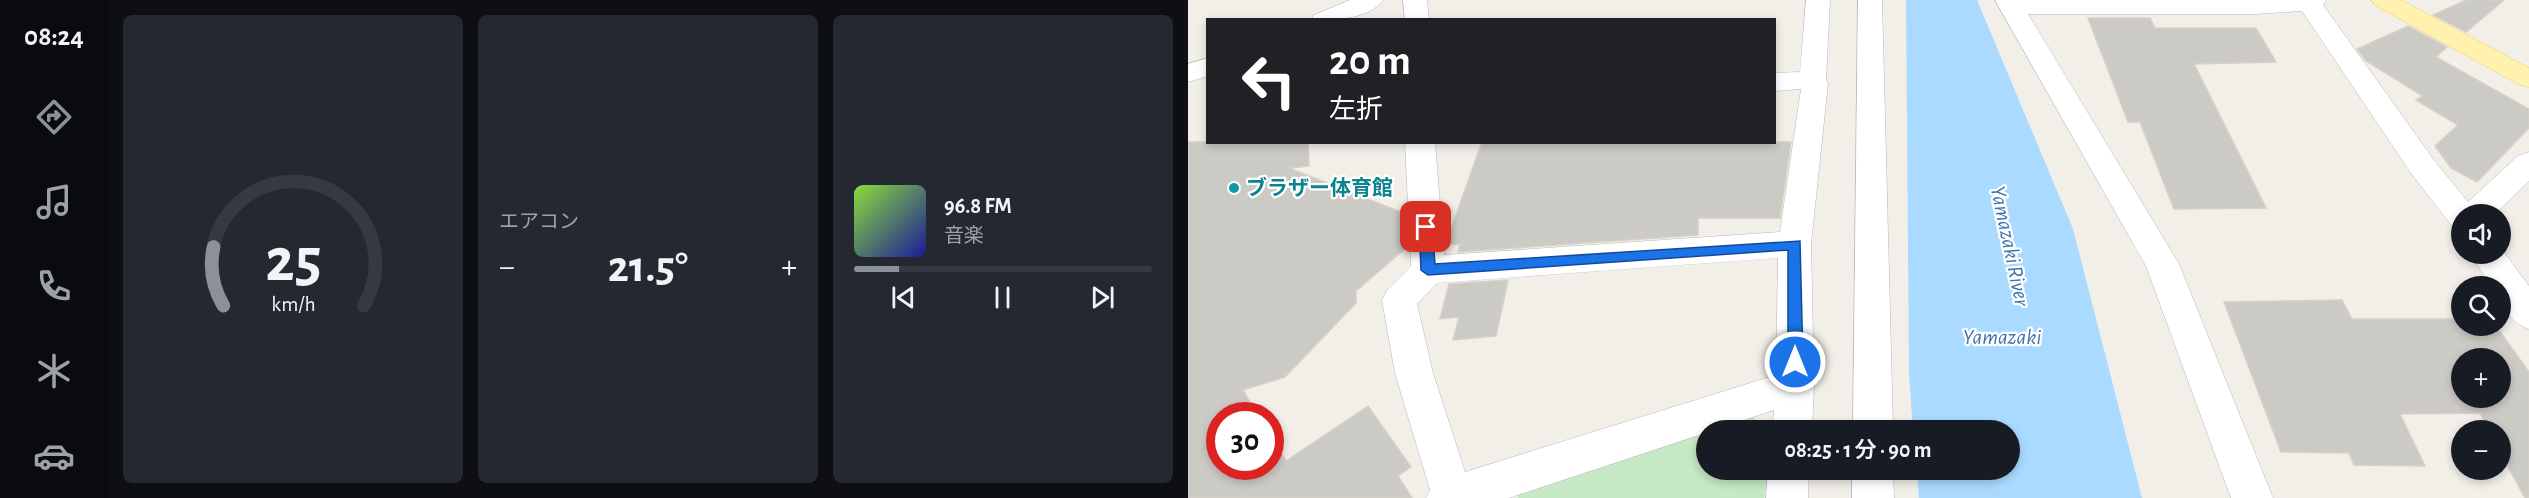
<!DOCTYPE html>
<html lang="ja">
<head>
<meta charset="utf-8">
<style>
	body { margin:0; font-family:"Alegreya Sans","Noto Sans JP",sans-serif; background:#242831; color:#f1f3f6; height:100vh; display:flex; flex-direction:column; font-size:22px; white-space:nowrap }
	* { box-sizing:border-box; margin:0 }
	p { font-size:20px; color:#9ea1a6 }
	.icon { flex:none; width:33px; height:33px; fill:none; stroke:currentColor; stroke-width:2; stroke-linecap:round; stroke-linejoin:round }
	.map { position:relative; flex:1; overflow:hidden }
	.sheet { display:flex; flex-direction:column; gap:15px; padding:15px; background:#0d0f14; width:1080px }
	.sheet>* { flex:none }
	.top-card { position:absolute; left:18px; top:18px; width:570px; height:126px; border-radius:0px; box-shadow:0 3px 9px #0003; background:#202124; color:#fff; overflow:hidden }
	.buttons { position:absolute; left:1263px; top:204px; display:grid; gap:12px }
	.buttons a { display:grid; place-items:center; width:60px; height:60px; border-radius:50%; background:#171b24; box-shadow:0 3px 9px #0003; font-size:30px }
	.speed { position:absolute; left:18px; top:402px; display:flex; gap:12px; font-size:30px; font-weight:700; text-align:center }
	.speed>* { display:grid; place-content:center; width:78px; height:78px; border-radius:50%; background:#171b24; box-shadow:0 3px 9px #0003; line-height:1 }
	.speed .limit { border:9px solid #d22; background:#fff; color:#111 }
	.pin { position:absolute; display:grid; place-items:center; width:51px; height:51px; color:#fff; margin:-26px; border-radius:12px; box-shadow:0 3px 9px #0006 }
	.me { position:absolute; width:66px; margin:-33px; rotate:0deg; stroke-linejoin:round; filter:drop-shadow(0 0 4px #0008) }
	.turn { display:flex; align-items:center; gap:21px; height:126px; padding:0 24px; font-size:27px }
	.turn .icon { width:78px; height:78px; stroke-width:2.5 }
	.turn b { display:block; font-size:42px; line-height:51px }
	.big { font-size:45px; font-weight:600; line-height:1.1 }
	.sheet .tile { flex:1; display:flex; flex-direction:column; justify-content:center; gap:9px; min-width:0; padding:0 21px; border-radius:9px; background:#242831 }
	.sheet .dial { align-items:center; gap:0 }
	.dial svg { height:156px; overflow:visible; fill:none; stroke:#363941; stroke-width:7; stroke-linecap:round; text-anchor:middle }
	.dial text { fill:#f1f3f6; stroke:none }
	.song { display:flex; align-items:center; gap:18px }
	.cover { width:72px; height:72px; border-radius:9px; background:linear-gradient(135deg,hsl(90 70% 55%),hsl(240 70% 35%)) }
	.played { height:6px; border-radius:3px; background:linear-gradient(90deg,#8c9099 15%,#363941 15%) }
	.keys { display:flex; justify-content:space-around; direction:ltr }
	.heat { display:flex; justify-content:space-between; align-items:center; font-size:33px; direction:ltr }
	.sheet .tiles { flex:1; display:grid; gap:15px; grid-template-columns:repeat(3,1fr) }
	.trip { position:absolute; left:508px; top:420px; width:324px; height:60px; border-radius:30px; background:#171b24; box-shadow:0 3px 9px #0003; font-weight:600; line-height:60px; text-align:center }
	main { display:flex; flex:1; min-height:0 }
	.menu { display:flex; flex-direction:column; width:108px; justify-content:space-around; align-items:center; background:#090b0e; color:#9ea1a6 }
	.menu .icon { width:42px; height:42px }
	.menu .on { color:#8c9099 }
	.menu b { font-size:27px; color:#f1f3f6 }
	.map>svg:first-child { display:block }
	.green { fill:#c5e8c5 }
	.water { fill:#aadaff }
	.building { fill:#cccac5; stroke:#d6d1c6; stroke-width:1.5; fill-rule:evenodd }
	.lines { fill:none; stroke-linecap:round; stroke-linejoin:round }
	.minor-casing { stroke:#b5b8bc; stroke-width:1 }
	.major-casing { stroke:#f2c960; stroke-width:1 }
	.minor { fill:#fff; fill-rule:evenodd }
	.major { fill:#fff2af; fill-rule:evenodd }
	.route { fill:#1a73e8; stroke:#114b97; stroke-width:1.5 }
	.culture-dot { fill:#0f9aa8; stroke:#fff; stroke-width:2 }
	.labels { text-anchor:middle; dominant-baseline:central; stroke-width:4.5; stroke-linejoin:round; paint-order:stroke }
	.culture-label { font-size:21px; font-weight:bold; fill:#0d838f; stroke:#fff; text-anchor:start }
	.water-label { font-size:22px; font-style:italic; fill:#4174aa; stroke:#fff }
</style>
</head>
<body>
<main>
<nav class="menu">
<b>08:24</b>
<svg class="icon on" aria-label="directions" viewBox="0 0 24 24"><path d="M12 3l9 9-9 9-9-9zM9 14v-3h6M13 9l2 2-2 2"/></svg>
<svg class="icon" aria-label="music" viewBox="0 0 24 24"><path d="M9 18V5l10-2v13"/><circle cx="6" cy="18" r="3"/><circle cx="16" cy="16" r="3"/></svg>
<svg class="icon" aria-label="phone" viewBox="0 0 24 24"><path d="M5 4h4l2 5-3 2q2 4 5 5l2-3 5 2v4C11 20 4 13 5 4z"/></svg>
<svg class="icon" aria-label="climate" viewBox="0 0 24 24"><path d="M12 3v18M4 7l16 10M4 17L20 7"/></svg>
<svg class="icon" aria-label="car" viewBox="0 0 24 24"><path d="M5 17H2v-5l4-1 3-4h7l3 4 3 1v5h-3M9 17h6M6 11h13"/><circle cx="7" cy="17" r="2"/><circle cx="17" cy="17" r="2"/></svg>
</nav>
<section class="sheet">
<div class="tiles">
<div class="tile dial"><svg viewBox="0 0 100 80">
<path d="M14 69A42 42 0 1 1 86 69"/>
<path d="M14 69A42 42 0 0 1 9 39" stroke="#8c9099"/>
<text x="50" y="56" font-size="32" font-weight="700">25</text>
<text x="50" y="72" font-size="11">km/h</text>
</svg></div>
<div class="tile"><p>エアコン</p>
<div class="heat"><a>−</a><b class="big">21.5°</b><a>+</a></div>
</div>
<div class="tile">
<div class="song"><i class="cover"></i><div><b>96.8 FM</b><p>音楽</p></div></div>
<div class="played"></div>
<div class="keys"><svg class="icon" aria-label="previous" viewBox="0 0 24 24"><path d="M18 5L8 12l10 7zM5 5v14"/></svg><svg class="icon" aria-label="pause" viewBox="0 0 24 24"><path d="M8 5v14M16 5v14"/></svg><svg class="icon" aria-label="next" viewBox="0 0 24 24"><path d="M6 5l10 7-10 7zM19 5v14"/></svg></div>
</div>
</div>
</section>
<div class="map">
<svg width="1341" height="498" viewBox="0 0 1341 498">
	<rect width="100%" height="100%" fill="#f1efe8"/>
	<path class="green" d="M 558,414 L 582,427 L 582,430 L 519,430 L 519,470 L 579,470 L 576,498 L 329,498 L 340,480 Z"/>
	<path class="water" d="M 718,0 L 789,0 L 885,229 L 954,498 L 731,498 L 729,470 L 822,470 L 822,430 L 725,430 L 721,373 Z"/>
	<g class="building">
		<path d="M 1278,0 L 1316,0 L 1278,32 L 1245,15 Z"/>
		<path d="M 900,18 L 962,18 L 967,28 L 1068,28 L 1088,62 L 1006,64 L 1078,208 L 986,209 L 952,122 L 940,122 Z"/>
		<path d="M 1220,26 L 1259,47 L 1248,57 L 1341,109 L 1341,128 L 1289,182 L 1263,168 L 1247,146 L 1270,125 L 1228,100 L 1235,96 L 1178,61 L 1169,49 Z"/>
		<path d="M 0,142 L 120,142 L 121,166 L 101,168 L 218,214 L 220,246 L 168,291 L 168,303 L 97,377 L 55,390 L 70,416 L 32,416 L 32,466 L 82,466 L 82,435 L 98,461 L 180,406 L 223,467 L 210,476 L 224,498 L 0,498 Z"/>
		<path d="M 294,142 L 603,142 L 592,218 L 510,218 L 510,235 L 270,252 L 272,244 L 257,245 L 256,229 L 262,232 Z"/>
		<path d="M 320,280 L 308,336 L 265,340 L 271,317 L 252,319 L 261,284 Z"/>
		<path d="M 1154,300 L 1164,319 L 1274,319 L 1274,326 L 1308,326 L 1341,372 L 1341,498 L 1337,498 L 1312,452 L 1312,430 L 1301,430 L 1292,413 L 1212,414 L 1237,466 L 1166,465 L 1161,453 L 1093,452 L 1036,302 ZM 1274,358 L 1312,358 L 1312,398 L 1274,398 Z"/>
	</g>
	<g class="lines">
		<defs>
			<g id="minor">
				<path d="M 162,0 L 195,0 C 181,20 144,20 123,20 L 126,15 Z"/>
				<path d="M 215,0 L 239,0 L 241,20 L 217,20 Z"/>
				<path d="M 618,0 L 642,0 L 638,80 L 640,83 L 623,244 L 626,386 L 624,430 L 584,430 L 586,410 L 321,498 L 238,498 L 242,490 L 207,373 L 194,300 L 199,290 L 223,266 L 217,142 L 247,142 L 256,255 L 592,232 L 613,89 L 586,91 L 586,73 L 612,72 ZM 590,258 L 588,375 L 277,472 L 245,373 L 229,304 L 249,283 Z"/>
				<path d="M 670,0 L 694,0 L 705,430 L 665,430 Z"/>
				<path d="M 807,0 L 1138,0 L 1135,5 L 1245,159 L 1280,202 L 1330,156 L 1341,152 L 1341,181 L 1307,214 L 1274,214 L 1274,229 L 1263,225 L 1223,173 L 1114,11 L 1066,14 L 840,14 L 991,264 L 1085,498 L 1043,498 L 958,266 Z"/>
				<path d="M 20,58 L 20,76 L 0,82 L 0,64 Z"/>
				<path d="M 1312,247 L 1341,286 L 1341,329 C 1322,322 1312,306 1312,286 L 1303,286 L 1282,254 L 1312,254 Z"/>
				<path d="M 580,470 L 621,470 L 620,498 L 578,498 Z"/>
				<path d="M 664,470 L 705,470 L 706,498 L 664,498 Z"/>
			</g>
			<path id="major" d="M 1183,0 L 1213,0 L 1341,68 L 1341,87 L 1332,85 L 1187,5 Z"/>
		</defs>
		<use href="#minor" class="minor-casing"/>
		<use href="#major" class="major-casing"/>
		<use href="#minor" class="minor"/>
		<use href="#major" class="major"/>
	</g>
	<path class="route" d="M 238,222 L 244,227 L 247,264 L 612,241 L 615,362 L 607,369 L 600,362 L 600,250 L 240,275 L 233,270 L 231,227 Z"/>
	<circle class="culture-dot" cx="46" cy="188" r="6"/>
	<g class="labels">
		<g class="culture-label">
			<text x="58" y="188">ブラザー体育館</text>
		</g>
		<g class="water-label">
			<text transform="translate(822 246) rotate(78)">Yamazaki River</text>
			<text x="814" y="337">Yamazaki</text>
		</g>
	</g>
</svg>
<div class="buttons">
<a><svg class="icon" aria-label="sound" viewBox="0 0 24 24"><path d="M4 9h4l5-4v14l-5-4H4zM17 9q2 3 0 6"/></svg></a>
<a><svg class="icon" aria-label="search" viewBox="0 0 24 24"><circle cx="10" cy="10" r="6"/><path d="M15 15l6 6"/></svg></a>
<a>+</a>
<a>−</a>
</div>
<div class="speed"><div class="limit">30</div></div>
<div class="pin" style="left:238px;top:227px;background:#d93025"><svg class="icon" aria-label="arrive" viewBox="0 0 24 24"><path d="M6 21V4h12l-3 4 3 4H6"/></svg></div>
<svg class="me" style="left:607px;top:362px" viewBox="-20 -20 40 40"><circle r="17" fill="#1a73e8" stroke="#fff" stroke-width="3"/><path d="M0-11L8 9 0 5-8 9z" fill="#fff"/></svg>
<div class="trip">08:25 · 1 分 · 90 m</div>
<div class="top-card">
<div class="turn"><svg class="icon" aria-label="left" viewBox="0 0 24 24"><path d="M17 20v-9H6M10 6l-5 5 5 5"/></svg><div><b>20 m</b>左折</div></div>
</div>
</div>
</main>
</body>
</html>
